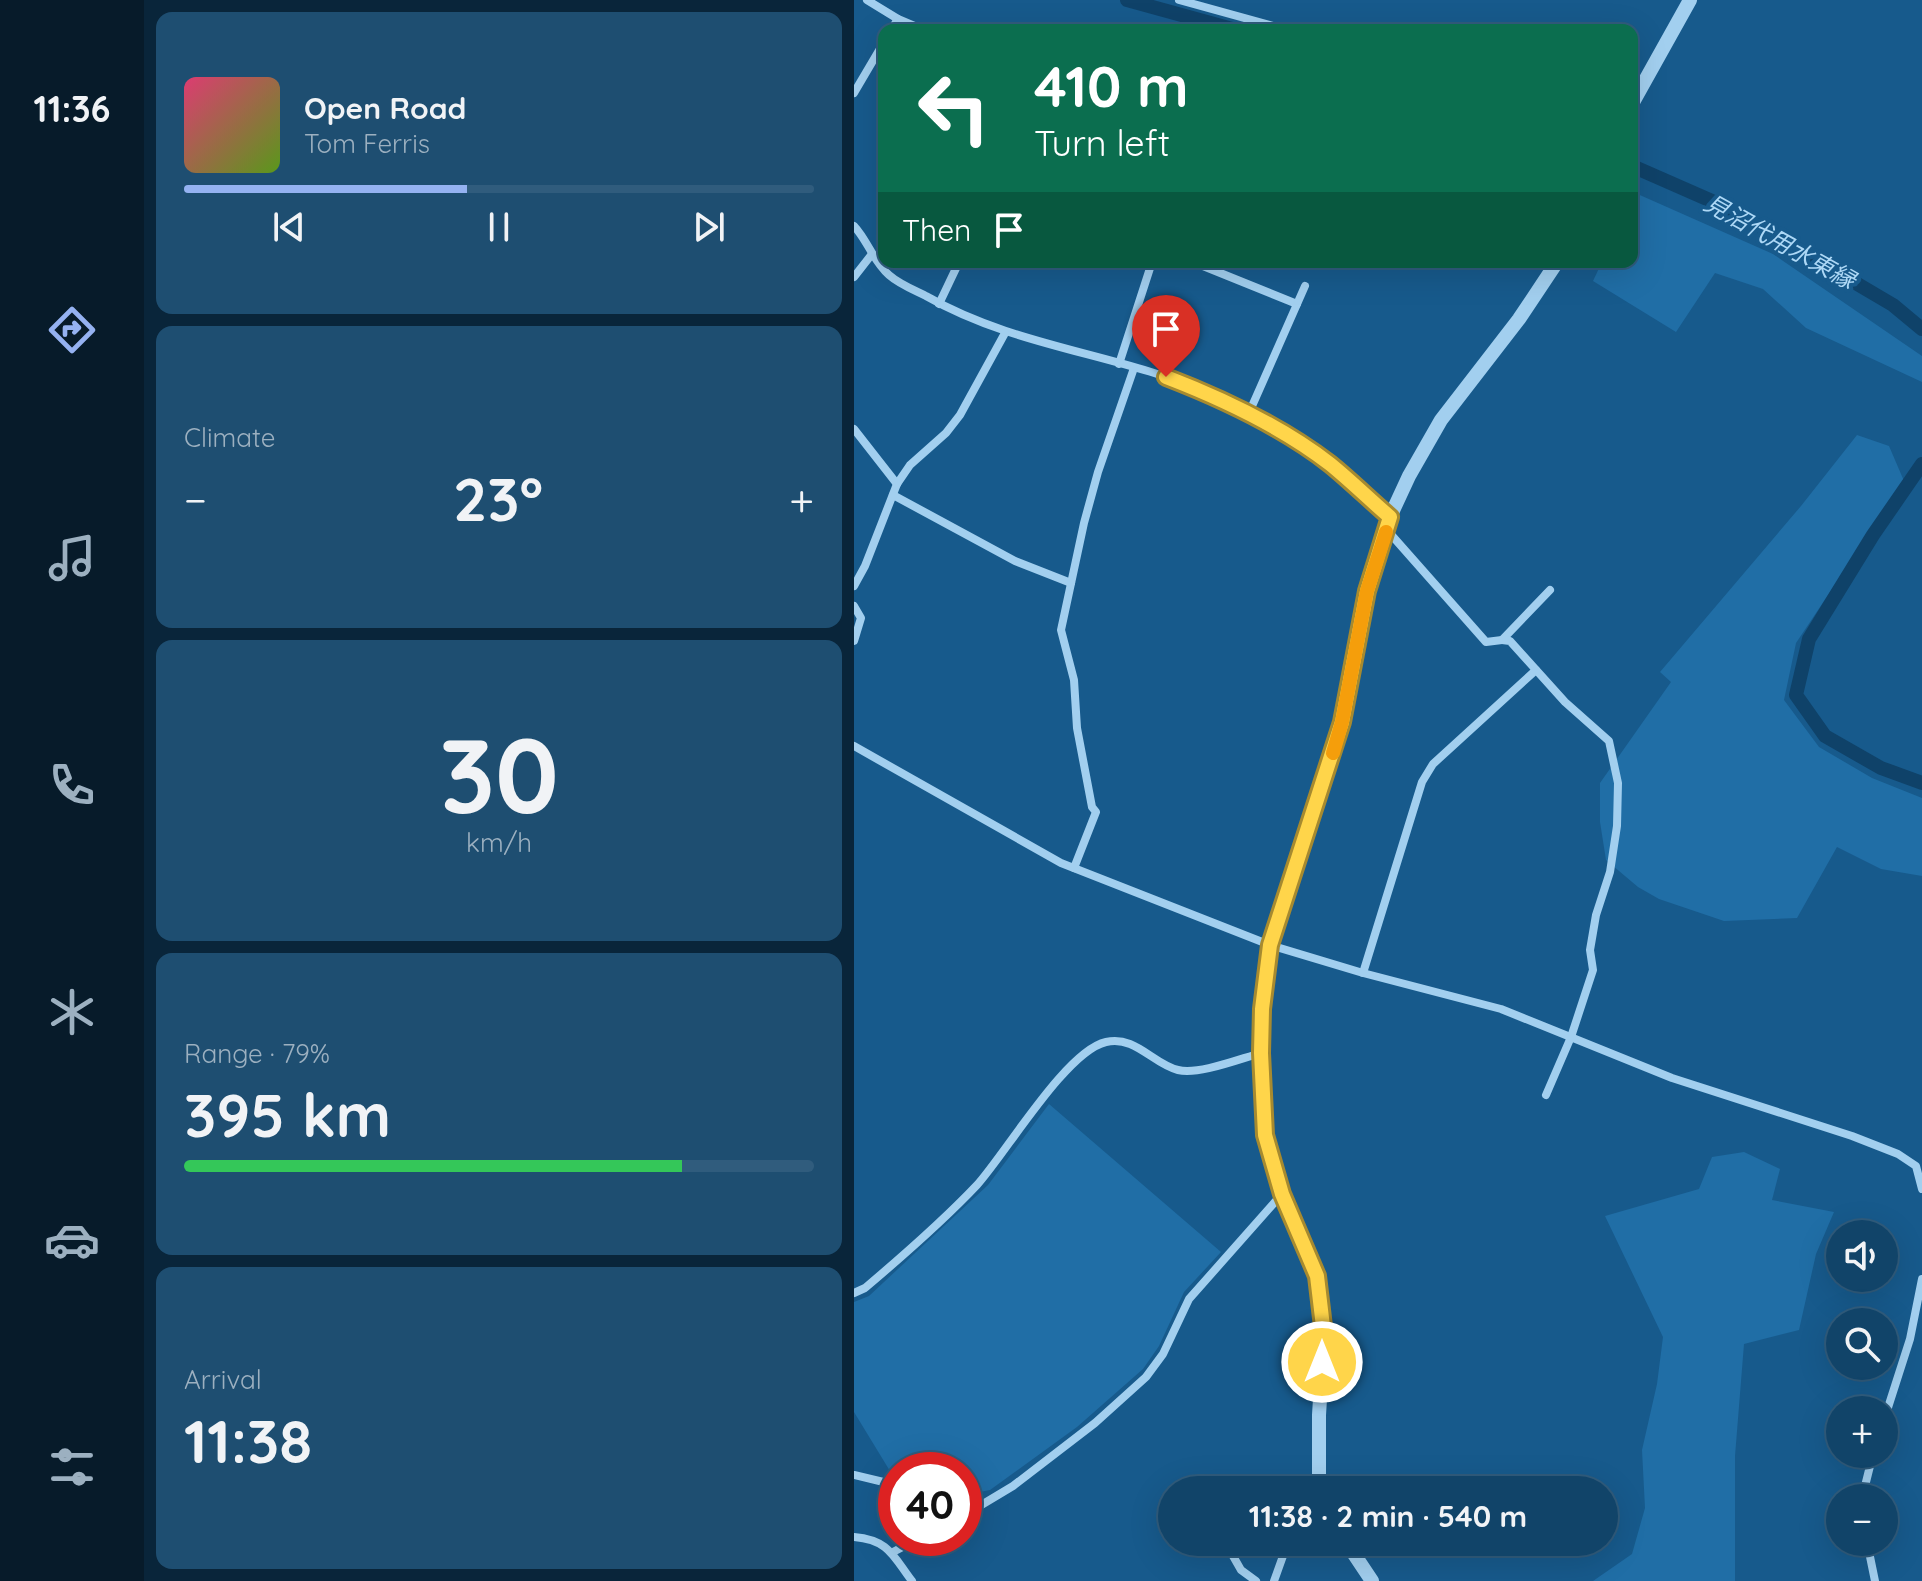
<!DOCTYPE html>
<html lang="en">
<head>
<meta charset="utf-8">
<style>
	body { margin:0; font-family:Quicksand,"Noto Sans JP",sans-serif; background:#1e4e71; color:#f1f3f6; height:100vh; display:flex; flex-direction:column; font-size:30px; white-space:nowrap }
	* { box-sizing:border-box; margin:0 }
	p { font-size:26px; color:#9cb0c0 }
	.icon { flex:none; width:44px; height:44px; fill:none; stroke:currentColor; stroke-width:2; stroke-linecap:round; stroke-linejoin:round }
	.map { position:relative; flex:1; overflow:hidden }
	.sheet { display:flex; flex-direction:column; gap:12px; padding:12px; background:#09253a; width:710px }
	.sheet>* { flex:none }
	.banner { position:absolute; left:24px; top:24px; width:760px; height:244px; border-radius:16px; box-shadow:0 8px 32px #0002,0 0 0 2px #305c7d; background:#0b6e4f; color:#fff; overflow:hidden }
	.controls { position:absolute; left:972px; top:1220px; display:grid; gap:16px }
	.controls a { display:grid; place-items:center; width:72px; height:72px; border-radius:50%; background:#114469; box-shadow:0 8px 32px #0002,0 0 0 2px #305c7d; font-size:40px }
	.speed { position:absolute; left:24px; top:1452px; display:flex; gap:16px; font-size:40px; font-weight:700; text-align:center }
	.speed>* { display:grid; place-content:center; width:104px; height:104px; border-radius:50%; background:#114469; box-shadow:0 8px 32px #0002,0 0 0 2px #305c7d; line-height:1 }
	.speed .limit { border:12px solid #d22; background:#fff; color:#111 }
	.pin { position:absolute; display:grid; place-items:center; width:68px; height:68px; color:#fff; margin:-82px -34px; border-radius:50% 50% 50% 0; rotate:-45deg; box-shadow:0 0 8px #0007 }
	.pin .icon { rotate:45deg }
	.me { position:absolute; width:88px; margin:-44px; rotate:0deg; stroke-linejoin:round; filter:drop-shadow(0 0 6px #0008) }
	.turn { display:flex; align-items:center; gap:28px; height:168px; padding:0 24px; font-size:36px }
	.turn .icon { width:104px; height:104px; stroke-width:2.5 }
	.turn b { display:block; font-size:56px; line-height:68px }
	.then { display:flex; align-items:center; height:76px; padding:0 24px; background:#0003; gap:16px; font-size:30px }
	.big { font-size:60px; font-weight:700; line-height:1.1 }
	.sheet .tile { flex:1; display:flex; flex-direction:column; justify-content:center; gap:12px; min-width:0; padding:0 28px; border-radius:16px; background:#1e4e71 }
	.sheet .dial { align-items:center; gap:0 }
	.dial b { font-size:104px; line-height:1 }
	.song { display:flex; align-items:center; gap:24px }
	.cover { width:96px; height:96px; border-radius:12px; background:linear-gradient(135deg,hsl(340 70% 55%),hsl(90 70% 35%)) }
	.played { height:8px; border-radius:4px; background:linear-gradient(90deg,#95b2f1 45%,#305c7d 45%) }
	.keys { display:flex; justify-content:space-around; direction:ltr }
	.heat { display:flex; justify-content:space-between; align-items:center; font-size:44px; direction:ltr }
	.charge { height:12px; border-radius:6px; background:linear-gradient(90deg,#34c759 79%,#305c7d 0) }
	.trip { position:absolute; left:304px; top:1476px; width:460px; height:80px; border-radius:40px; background:#114469; box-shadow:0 8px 32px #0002,0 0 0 2px #305c7d; font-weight:700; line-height:80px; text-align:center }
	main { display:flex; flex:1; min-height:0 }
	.dock { display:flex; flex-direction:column; width:144px; justify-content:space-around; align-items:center; background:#071b2a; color:#9cb0c0 }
	.dock .icon { width:56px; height:56px }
	.dock .current { color:#95b2f1 }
	.dock b { font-size:36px; color:#f1f3f6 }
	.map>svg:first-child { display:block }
	.green { fill:#206ea6 }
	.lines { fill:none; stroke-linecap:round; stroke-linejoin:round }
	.canal { stroke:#0f4269; stroke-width:14 }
	.minor { stroke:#a2cfef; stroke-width:8 }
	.tertiary { stroke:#a2cfef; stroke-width:14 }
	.route-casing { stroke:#a68a30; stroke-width:20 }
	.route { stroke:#ffd54a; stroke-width:14 }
	.slow { stroke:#f59e0b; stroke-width:14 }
	.labels { text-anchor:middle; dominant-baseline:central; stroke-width:8; stroke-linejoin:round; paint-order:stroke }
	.water-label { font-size:24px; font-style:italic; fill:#add8f6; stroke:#175a8c }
</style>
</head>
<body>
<main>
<nav class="dock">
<b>11:36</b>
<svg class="icon current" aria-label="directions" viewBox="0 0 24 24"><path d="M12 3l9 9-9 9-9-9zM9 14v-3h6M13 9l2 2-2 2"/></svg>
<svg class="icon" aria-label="music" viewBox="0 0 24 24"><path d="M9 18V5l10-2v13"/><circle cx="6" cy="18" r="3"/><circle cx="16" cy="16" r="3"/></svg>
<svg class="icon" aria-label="phone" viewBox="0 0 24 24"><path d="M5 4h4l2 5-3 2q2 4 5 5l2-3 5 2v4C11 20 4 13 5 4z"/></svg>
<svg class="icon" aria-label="climate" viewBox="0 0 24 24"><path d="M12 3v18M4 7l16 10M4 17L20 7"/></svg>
<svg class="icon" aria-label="car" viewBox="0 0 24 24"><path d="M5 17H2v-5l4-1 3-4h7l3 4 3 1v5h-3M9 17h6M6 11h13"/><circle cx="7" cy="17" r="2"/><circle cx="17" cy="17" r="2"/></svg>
<svg class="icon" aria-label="filters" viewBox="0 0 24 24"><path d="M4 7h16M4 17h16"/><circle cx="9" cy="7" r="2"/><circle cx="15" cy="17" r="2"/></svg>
</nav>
<section class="sheet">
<div class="tile">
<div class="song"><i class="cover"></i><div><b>Open Road</b><p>Tom Ferris</p></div></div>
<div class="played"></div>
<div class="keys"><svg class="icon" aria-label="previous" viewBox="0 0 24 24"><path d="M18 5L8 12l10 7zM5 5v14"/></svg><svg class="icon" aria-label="pause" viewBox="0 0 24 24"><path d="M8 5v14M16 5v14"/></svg><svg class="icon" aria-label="next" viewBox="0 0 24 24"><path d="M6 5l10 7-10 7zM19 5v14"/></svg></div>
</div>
<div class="tile"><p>Climate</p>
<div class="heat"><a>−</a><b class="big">23°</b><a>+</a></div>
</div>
<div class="tile dial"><b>30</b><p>km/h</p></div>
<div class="tile"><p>Range · 79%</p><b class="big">395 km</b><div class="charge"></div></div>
<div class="tile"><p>Arrival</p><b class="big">11:38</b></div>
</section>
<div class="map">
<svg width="1068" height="1581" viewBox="0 0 1068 1581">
	<rect width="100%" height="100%" fill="#175a8c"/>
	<g class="green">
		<path d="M 779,192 L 919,254 L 1068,356 L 1068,382 L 952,328 L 909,289 L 861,273 L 822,332 L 739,281 L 748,262 L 778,262 Z"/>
		<path d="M 1003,435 L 1035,446 L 1050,481 L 942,643 L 930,700 L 965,747 L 1018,778 L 1068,798 L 1068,876 L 1027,869 L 983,847 L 943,918 L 870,921 L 805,899 L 784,887 L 752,860 L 746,822 L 746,783 L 817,682 L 806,672 L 947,506 Z"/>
		<path d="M 195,1104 L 367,1252 L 330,1292 L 305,1346 L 289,1369 L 223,1427 L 136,1490 L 110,1495 L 110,1470 L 42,1470 L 42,1477 L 39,1476 L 0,1412 L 0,1302 L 15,1296 L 134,1185 Z"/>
		<path d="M 890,1152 L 926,1169 L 918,1200 L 980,1212 L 962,1254 L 945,1330 L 890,1344 L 881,1456 L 881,1581 L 739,1581 L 778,1554 L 791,1508 L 788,1450 L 803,1384 L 809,1337 L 751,1216 L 845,1189 L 858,1157 Z"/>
	</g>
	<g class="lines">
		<g class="canal">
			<path d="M 273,0 L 382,30"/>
			<path d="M 778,166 L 876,209 L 1039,305 L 1068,329"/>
			<path d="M 1068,464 L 1019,535 L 955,639 L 942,695 L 971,736 L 1027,768 L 1068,783"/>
		</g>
		<g class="minor">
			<path d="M 13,0 L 44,19 L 70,30"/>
			<path d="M 325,0 L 434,30"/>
			<path d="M 37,30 L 44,19"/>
			<path d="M 0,93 L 30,42"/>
			<path d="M 0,226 C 14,241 19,261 35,275 C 45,284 60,290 72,296 C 163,348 264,353 357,394 C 426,425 480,468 536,517"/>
			<path d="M 339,262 L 443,304"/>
			<path d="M 0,277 L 18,254"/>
			<path d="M 85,304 L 105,262"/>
			<path d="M 265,364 L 298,262"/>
			<path d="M 395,413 L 451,286"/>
			<path d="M 0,429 L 43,484"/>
			<path d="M 39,495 L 161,561 L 217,583"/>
			<path d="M 533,530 L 632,642 L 648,640 L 696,590"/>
			<path d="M 0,586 L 11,566 L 43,484 L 56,465 L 92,433 L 106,415 L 151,333"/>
			<path d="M 0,606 L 7,618 L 0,641"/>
			<path d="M 648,640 L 656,641 L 711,702 L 755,741 L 764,783 L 763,826 L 756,872 L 742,915 L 736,950 L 739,970 L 717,1037 L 692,1095"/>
			<path d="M 0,746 L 207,863 L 416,945 L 509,973 L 647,1009 L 818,1078 L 998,1136 L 1044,1154 L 1062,1166 L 1068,1189"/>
			<path d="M 220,868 L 242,812 L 238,807 L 223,728 L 220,680 L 207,630 L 230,523 L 244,472 L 280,368"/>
			<path d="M 509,973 L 568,782 L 579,764 L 682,670"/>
			<path d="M 0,1293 L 11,1288 C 50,1255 88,1222 123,1185 C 152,1153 212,1051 252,1042 C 281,1035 299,1064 324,1070 C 345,1075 385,1059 407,1053"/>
			<path d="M 1030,1420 L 1056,1339 L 1068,1279"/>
			<path d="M 0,1475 L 42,1485"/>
			<path d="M 453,1490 L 465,1476"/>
			<path d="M 1008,1498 L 1019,1454"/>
			<path d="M 110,1503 L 124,1507 L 159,1486 L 241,1423 L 292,1377 L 309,1354 L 335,1299 L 428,1194"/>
			<path d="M 110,1514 L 123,1507"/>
			<path d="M 0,1537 C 35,1540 39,1556 58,1581"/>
			<path d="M 371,1542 L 387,1570 L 402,1581"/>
			<path d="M 1013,1542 L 1021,1581"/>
			<path d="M 39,1552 L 66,1538"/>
			<path d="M 420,1581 L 434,1542"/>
		</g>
		<g class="tertiary">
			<path d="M 778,104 L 836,0"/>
			<path d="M 470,1490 L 465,1476 L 465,1415 L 470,1335 L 463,1276 L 428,1194 L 411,1135 L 407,1053 L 408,1009 L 416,945 L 488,722 L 513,591 L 536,517 L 555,476 L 587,420 L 665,319 L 703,262"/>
			<path d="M 492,1542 L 518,1581"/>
		</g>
	</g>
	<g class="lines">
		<defs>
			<path id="route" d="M 312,377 C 369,399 427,426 476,464 C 497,481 516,500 536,517 L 513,591 L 488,722 L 416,945 L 408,1009 L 407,1053 L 411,1135 L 428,1194 L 463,1276 L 470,1335 L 468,1362"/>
		</defs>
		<use href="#route" class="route-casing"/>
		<use href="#route" class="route"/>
		<path class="slow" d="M 479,753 L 488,722 L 513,591 L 532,532"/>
	</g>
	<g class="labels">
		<g class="water-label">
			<text transform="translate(926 241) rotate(29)">見沼代用水東縁</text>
		</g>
	</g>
</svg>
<div class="controls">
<a><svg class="icon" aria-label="sound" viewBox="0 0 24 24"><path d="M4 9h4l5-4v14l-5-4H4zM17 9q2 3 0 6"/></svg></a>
<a><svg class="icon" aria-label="search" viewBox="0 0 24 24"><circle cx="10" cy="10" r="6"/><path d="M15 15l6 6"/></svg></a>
<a>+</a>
<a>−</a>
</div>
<div class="speed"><div class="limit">40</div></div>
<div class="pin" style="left:312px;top:377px;background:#d93025"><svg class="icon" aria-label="arrive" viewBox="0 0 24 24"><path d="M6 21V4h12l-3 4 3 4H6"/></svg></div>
<svg class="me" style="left:468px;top:1362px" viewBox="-20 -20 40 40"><circle r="17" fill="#ffd54a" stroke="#fff" stroke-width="3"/><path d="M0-11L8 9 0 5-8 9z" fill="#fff"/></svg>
<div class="trip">11:38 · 2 min · 540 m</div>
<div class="banner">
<div class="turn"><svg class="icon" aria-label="left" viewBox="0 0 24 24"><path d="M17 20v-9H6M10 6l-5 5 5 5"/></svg><div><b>410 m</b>Turn left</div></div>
<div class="then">Then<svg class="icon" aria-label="arrive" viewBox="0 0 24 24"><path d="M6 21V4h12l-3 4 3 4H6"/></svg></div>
</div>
</div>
</main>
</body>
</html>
